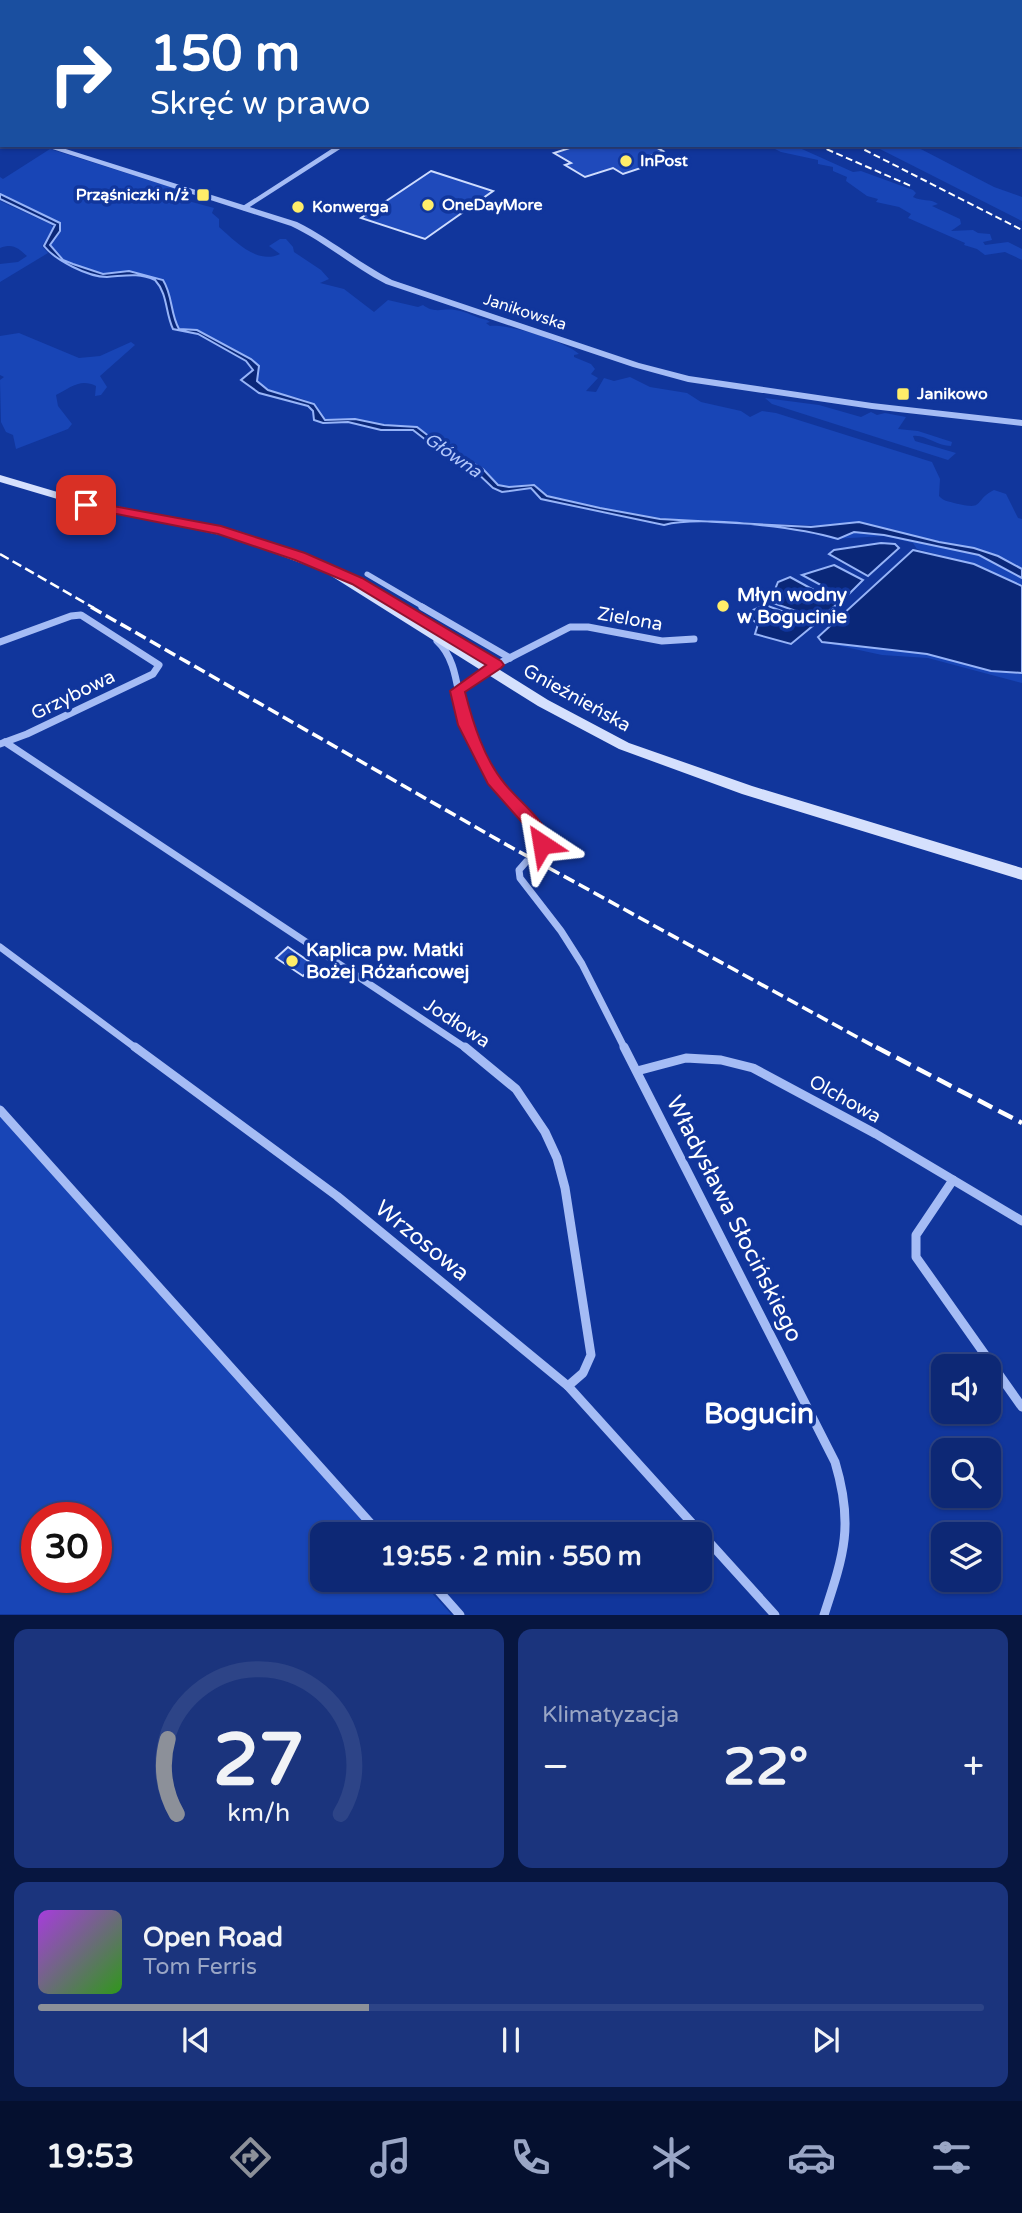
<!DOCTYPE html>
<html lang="pl">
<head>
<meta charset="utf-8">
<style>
	body { margin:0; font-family:"Varela Round",sans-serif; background:#1b347d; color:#f1f3f6; height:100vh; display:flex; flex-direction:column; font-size:26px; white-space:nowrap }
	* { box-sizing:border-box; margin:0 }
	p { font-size:23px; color:#9aa6c5 }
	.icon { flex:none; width:38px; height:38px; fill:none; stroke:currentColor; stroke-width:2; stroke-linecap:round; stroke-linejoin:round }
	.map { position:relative; height:1615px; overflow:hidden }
	.side { display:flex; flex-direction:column; gap:14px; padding:14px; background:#071640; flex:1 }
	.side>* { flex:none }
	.guide { position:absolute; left:0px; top:0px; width:1022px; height:147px; box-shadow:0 2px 5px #0004,0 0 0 2px #2d4487; background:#1a4fa0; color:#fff; overflow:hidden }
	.tools { position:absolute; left:931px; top:1354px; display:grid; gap:14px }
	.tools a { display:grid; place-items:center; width:70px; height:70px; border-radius:14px; background:#0d2875; box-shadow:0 2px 5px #0004,0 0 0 2px #2d4487; font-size:35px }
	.speed { position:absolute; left:21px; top:1502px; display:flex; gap:14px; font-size:35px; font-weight:700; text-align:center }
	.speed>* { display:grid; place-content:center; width:91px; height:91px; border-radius:50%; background:#0d2875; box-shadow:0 2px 5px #0004,0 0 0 2px #2d4487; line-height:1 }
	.speed .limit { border:10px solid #d22; background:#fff; color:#111 }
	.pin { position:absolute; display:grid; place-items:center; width:60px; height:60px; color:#fff; margin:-30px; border-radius:14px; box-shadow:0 4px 10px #0006 }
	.me { position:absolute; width:77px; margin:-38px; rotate:327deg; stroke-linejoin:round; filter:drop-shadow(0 0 5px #0008) }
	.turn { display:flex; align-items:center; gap:24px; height:147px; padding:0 35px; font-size:32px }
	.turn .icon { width:91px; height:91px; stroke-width:2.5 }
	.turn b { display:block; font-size:49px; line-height:60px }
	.big { font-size:52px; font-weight:700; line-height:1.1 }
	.side .tile { flex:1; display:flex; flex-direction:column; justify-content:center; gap:10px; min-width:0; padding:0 24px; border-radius:14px; background:#1b347d }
	.side .dial { align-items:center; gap:0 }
	.dial svg { height:182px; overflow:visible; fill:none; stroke:#2d4487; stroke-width:7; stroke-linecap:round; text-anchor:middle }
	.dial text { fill:#f1f3f6; stroke:none }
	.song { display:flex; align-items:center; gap:21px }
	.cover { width:84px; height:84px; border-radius:10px; background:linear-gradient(135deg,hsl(280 70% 55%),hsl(110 70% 35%)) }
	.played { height:7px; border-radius:4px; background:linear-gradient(90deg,#8c9099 35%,#2d4487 35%) }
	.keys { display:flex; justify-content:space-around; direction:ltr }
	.heat { display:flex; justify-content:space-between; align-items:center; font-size:38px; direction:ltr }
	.side .tiles { flex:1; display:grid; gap:14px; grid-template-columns:1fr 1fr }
	.tile:last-child { grid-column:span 2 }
	.trip { position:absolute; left:310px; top:1522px; width:402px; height:70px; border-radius:14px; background:#0d2875; box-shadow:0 2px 5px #0004,0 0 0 2px #2d4487; font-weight:700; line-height:70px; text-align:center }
	.tabs { display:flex; height:112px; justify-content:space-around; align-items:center; background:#05102f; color:#9aa6c5 }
	.tabs .icon { width:49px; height:49px }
	.tabs .current { color:#8c9099 }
	.tabs b { font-size:32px; color:#f1f3f6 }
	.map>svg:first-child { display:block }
	.green { fill:#1845b6; fill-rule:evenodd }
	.water { fill:#0a2778; stroke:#97b4f8; stroke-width:2 }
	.building { fill:#1f4abb; stroke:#cedcfe; stroke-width:2 }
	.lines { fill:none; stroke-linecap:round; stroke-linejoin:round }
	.minor-tunnel { stroke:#3554ab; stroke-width:7; stroke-dasharray:7 3.5; stroke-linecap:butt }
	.minor-far3 { stroke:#a5bcf5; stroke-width:4.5 }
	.minor-far2 { stroke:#a5bcf5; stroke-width:5 }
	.minor-far1 { stroke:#a5bcf5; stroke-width:7 }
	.minor { stroke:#a5bcf5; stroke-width:9 }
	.tertiary { fill:#a5bcf5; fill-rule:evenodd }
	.secondary { fill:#d5e0fd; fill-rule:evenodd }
	.rail-far3 { stroke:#fff; stroke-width:2; stroke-dasharray:7 3.5; stroke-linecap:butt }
	.rail-far2 { stroke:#fff; stroke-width:2.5; stroke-dasharray:10 4.5; stroke-linecap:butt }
	.rail-far1 { stroke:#fff; stroke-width:3.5; stroke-dasharray:12 5; stroke-linecap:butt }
	.rail { stroke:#fff; stroke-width:4.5; stroke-dasharray:16 7; stroke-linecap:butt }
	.route { fill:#e11d48; stroke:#92132f; stroke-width:2 }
	.poi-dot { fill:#ffed69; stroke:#11369c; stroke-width:2.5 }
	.labels { text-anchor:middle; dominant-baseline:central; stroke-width:7; stroke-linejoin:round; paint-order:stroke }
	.far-poi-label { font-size:16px; font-weight:bold; fill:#fff; stroke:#11369c; text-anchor:start }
	.far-street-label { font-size:16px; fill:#fff; stroke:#11369c }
	.far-water-label { font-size:18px; font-style:italic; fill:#b2c7fb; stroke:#11369c }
	.poi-label { font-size:19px; font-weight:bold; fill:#fff; stroke:#11369c; text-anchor:start }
	.street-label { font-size:19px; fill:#fff; stroke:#11369c }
	.near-street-label { font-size:23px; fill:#fff; stroke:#11369c }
	.near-quarter-label { font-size:28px; font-weight:bold; fill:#fff; stroke:#11369c }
</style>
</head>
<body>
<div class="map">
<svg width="1022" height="1615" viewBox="0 0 1022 1615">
	<rect width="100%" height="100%" fill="#11369c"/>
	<g class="green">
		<path d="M 775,145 L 793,145 L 853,172 L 861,171 L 913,190 L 916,193 L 913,197 C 922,202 930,198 938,204 L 932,206 L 960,219 L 961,224 L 951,231 L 973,230 L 978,233 L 990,234 L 992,240 L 983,242 L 985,245 L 1008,242 L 1022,249 L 1022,260 L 1005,252 L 985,255 L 977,249 L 964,245 L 965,243 L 908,218 L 911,214 L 899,207 L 876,202 L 878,199 L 867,196 L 846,181 L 847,177 L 833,171 L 833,167 L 818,164 L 818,160 L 781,152 L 771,147 Z"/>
		<path d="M 872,145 L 913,145 L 994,187 L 1022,197 L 1022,221 Z"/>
		<path d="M 50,149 L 177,189 L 177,194 L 181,199 L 214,208 L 212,213 L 219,219 L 219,227 C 235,241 257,265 280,254 L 269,246 L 280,239 L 286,239 L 293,247 L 294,252 L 321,270 L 329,279 L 320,283 L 344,289 L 374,312 L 388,300 L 418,307 L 423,305 C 435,314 442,308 455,310 C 467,311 475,318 487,320 L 490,322 L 486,323 L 490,326 C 510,324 564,341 579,354 L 574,355 L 574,357 L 591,364 L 595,369 L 591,374 L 598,378 L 586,391 L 596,392 L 604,378 L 614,381 L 630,377 L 650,387 L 687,393 L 701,402 L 741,411 L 750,417 L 762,411 L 776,413 L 932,462 L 940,479 L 939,496 C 944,501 947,501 954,503 C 987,511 972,501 994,490 L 1006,494 L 1018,518 L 1022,519 L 1022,586 L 974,564 L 917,549 L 913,543 L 885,536 L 833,539 L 816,532 L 828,526 L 667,519 L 600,508 L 551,497 L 530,484 L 509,487 L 498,485 L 483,469 L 435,441 L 417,427 L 384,425 L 355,419 L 325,420 C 319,414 314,405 305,400 C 290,394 261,395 255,376 L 258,366 L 251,360 L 197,330 L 179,329 C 170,313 173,296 163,280 L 129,271 L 103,274 L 73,264 L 63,260 L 50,245 L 59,233 L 55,221 L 0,194 L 0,177 L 3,179 Z"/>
		<path d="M 0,201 L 50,224 L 53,228 L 42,246 L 48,253 L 0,282 L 0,264 L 18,262 L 27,256 C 18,248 13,243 0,248 Z"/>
		<path d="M 19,333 L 79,358 L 100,356 L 131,342 L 135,345 L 100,376 L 107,387 L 101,395 L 95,396 L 96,386 C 80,378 70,388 56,395 L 58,406 L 72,424 L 68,429 L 16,449 L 13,435 L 6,432 L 1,422 L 0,380 L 4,377 L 0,375 L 0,336 Z"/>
		<path d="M 765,398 L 819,405 L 861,417 L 871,412 L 877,415 L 885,413 L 906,417 L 898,429 L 918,431 L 952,442 L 951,446 C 937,446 924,434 913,436 L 915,441 L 956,453 L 948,460 L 772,404 Z"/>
		<path d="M 822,642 L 927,654 L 991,671 L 1022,673 L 1022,683 L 928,658 L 882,655 Z"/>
		<path d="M 0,1104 L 380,1535 L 322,1535 L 322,1580 L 420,1580 L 451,1614 L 0,1614 ZM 37,1517 L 96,1517 L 96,1577 L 37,1577 Z"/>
	</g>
	<g class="water">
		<path d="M 0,194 L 60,223 L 60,231 L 50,245 L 63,260 L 73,264 L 103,274 L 129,271 L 163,280 C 173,296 170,313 179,329 L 197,330 L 251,359 L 259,366 L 257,381 L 268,390 L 314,404 L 325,420 L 355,419 L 384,425 L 417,427 L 435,441 L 483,469 L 498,485 L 509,487 L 534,485 L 547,496 L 600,508 L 660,519 L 811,527 L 859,522 L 939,542 L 974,548 L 998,556 L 1022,569 L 1022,578 L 979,555 L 884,535 L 854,532 L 838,539 C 802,528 700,515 664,525 L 541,499 L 531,488 L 502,492 L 493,488 L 472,468 L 431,444 L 413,430 L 381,430 L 348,422 L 323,423 L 314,420 L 313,411 L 308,406 L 259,393 L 241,380 L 253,370 L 246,361 L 198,334 L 173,329 C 165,312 168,294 155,280 C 138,272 124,276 107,277 C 88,277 55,260 44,246 L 55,225 L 0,199 Z"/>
		<path d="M 881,543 L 895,544 L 899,548 L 868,576 L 829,554 L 834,550 Z"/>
		<path d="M 913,550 L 974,564 L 1022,586 L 1022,673 L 991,671 L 927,654 L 822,642 L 818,637 Z"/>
		<path d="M 834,565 L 863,580 L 845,598 L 802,575 Z"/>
		<path d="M 790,577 L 834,601 L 836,605 L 819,619 L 770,602 L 778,582 Z"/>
		<path d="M 765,605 L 815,623 L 815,624 L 791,644 L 755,634 L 758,624 L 750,618 L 753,610 Z"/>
	</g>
	<g class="building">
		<path d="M 579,145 L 652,145 L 663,151 L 644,158 L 653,164 L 623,174 L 613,168 L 585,177 L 565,165 L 571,163 L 554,153 Z"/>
		<path d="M 431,171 L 493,191 L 425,239 L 361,218 Z"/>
		<path d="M 288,947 L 314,965 L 303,976 L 276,958 Z"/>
	</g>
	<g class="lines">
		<path class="minor-tunnel" d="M 526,862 L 537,850"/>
		<path class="minor-far3" d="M 244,208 L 342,145"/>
		<path class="minor-far2" d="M 367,574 L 425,608"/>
		<g class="minor-far1">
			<path d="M 422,607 L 510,658"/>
			<path d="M 437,641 C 460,662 456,699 467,726 C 485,771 511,803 543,838 L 537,850"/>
			<path d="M 0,642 L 71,616 L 81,615 L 159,665 L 153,674 L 27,734 L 0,744"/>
			<path d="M 457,691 L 488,669 L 570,627 L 588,627 L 662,641 L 694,639"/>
			<path d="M 5,742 L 467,1049"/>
			<path d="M 526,862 L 519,870 L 520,878 L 561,931 L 582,964 L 625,1049"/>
			<path d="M 0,947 L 137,1049"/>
		</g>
		<g class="minor">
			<path d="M 135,1047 L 337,1196 L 568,1386 L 775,1615"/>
			<path d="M 465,1047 L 516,1089 L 545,1132 L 557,1158 L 565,1188 L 591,1355 L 583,1373 L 568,1386"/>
			<path d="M 624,1047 L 835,1462 C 854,1525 844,1554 824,1615"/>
			<path d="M 637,1071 L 686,1058 L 721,1060 L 753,1068 L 876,1134 L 1022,1221"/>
			<path d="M 0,1110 L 381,1535"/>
			<path d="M 953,1180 L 916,1235 L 916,1257 L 1022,1407"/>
			<path d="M 429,1580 L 460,1615"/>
		</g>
		<g class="tertiary">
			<rect x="0" y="130" width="2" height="4"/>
			<path d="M 40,145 L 53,145 L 297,222 C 331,239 359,263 392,280 L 639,363 L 689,376 L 872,403 L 1022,420 L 1022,426 L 872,409 L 688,382 L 633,367 L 386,284 C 353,267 325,242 291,226 Z"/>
		</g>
		<path class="secondary" d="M 0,475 L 81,499 L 238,531 L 332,565 L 548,700 L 629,743 L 752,786 L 1022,868 L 1022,880 L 742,794 L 619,749 L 538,706 L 325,572 L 230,537 L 81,506 L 0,482 Z"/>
		<g class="rail-far3">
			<path d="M 536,0 L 540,2"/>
			<path d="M 574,0 L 577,2"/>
			<path d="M 817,145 L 911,186"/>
			<path d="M 855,145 L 1022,230"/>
		</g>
		<path class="rail-far2" d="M 0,554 L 94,608"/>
		<path class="rail-far1" d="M 91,607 L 507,845 L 879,1049"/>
		<path class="rail" d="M 876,1047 L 1022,1123"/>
	</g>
	<path class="route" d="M 86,501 L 221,526 L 305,553 L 362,578 L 501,661 L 504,665 L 501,668 L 465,692 C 473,723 484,759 505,784 C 520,802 540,817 551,838 L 548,848 L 536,848 L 535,837 L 488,784 L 458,725 L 450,691 L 486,665 L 352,584 L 295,560 L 218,534 L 81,507 L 81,502 Z"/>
	<g class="poi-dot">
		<circle cx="626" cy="161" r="7"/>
		<rect x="196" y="188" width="14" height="14" rx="3.5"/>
		<circle cx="428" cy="205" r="7"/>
		<circle cx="298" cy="207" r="7"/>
		<rect x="896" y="387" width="14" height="14" rx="3.5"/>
		<circle cx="723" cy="606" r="7"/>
		<circle cx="292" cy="961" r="7"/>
	</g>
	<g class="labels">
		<g class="far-poi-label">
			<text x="640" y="161">InPost</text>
			<text x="189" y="195" text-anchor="end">Prząśniczki n/ż</text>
			<text x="442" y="205">OneDayMore</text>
			<text x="312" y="207">Konwerga</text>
			<text x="917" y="394">Janikowo</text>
		</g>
		<g class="far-street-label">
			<text transform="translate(525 312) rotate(18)">Janikowska</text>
		</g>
		<g class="far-water-label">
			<text transform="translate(453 455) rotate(35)">Główna</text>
		</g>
		<g class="poi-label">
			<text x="737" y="595">Młyn wodny<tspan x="737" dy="22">w Bogucinie</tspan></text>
			<text x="306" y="950">Kaplica pw. Matki<tspan x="306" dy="22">Bożej Różańcowej</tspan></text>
		</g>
		<g class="street-label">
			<text transform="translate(630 619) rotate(10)">Zielona</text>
			<text transform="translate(73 695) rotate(-26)">Grzybowa</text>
			<text transform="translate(577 698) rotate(29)">Gnieźnieńska</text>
			<text transform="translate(457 1023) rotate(33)">Jodłowa</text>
			<text transform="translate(845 1099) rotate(29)">Olchowa</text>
		</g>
		<g class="near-street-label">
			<text transform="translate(734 1219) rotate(63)">Władysława Słocińskiego</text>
			<text transform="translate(422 1241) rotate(39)">Wrzosowa</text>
		</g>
		<g class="near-quarter-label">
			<text x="759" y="1414">Bogucin</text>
		</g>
	</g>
</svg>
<div class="tools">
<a><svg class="icon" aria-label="sound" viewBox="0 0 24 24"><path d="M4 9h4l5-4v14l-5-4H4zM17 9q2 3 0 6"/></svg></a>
<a><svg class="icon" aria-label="search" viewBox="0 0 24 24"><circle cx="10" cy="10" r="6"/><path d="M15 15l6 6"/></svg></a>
<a><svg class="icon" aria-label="layers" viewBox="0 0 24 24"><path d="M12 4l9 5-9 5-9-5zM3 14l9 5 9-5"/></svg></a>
</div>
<div class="speed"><div class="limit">30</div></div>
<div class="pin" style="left:86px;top:505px;background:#d93025"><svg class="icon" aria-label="arrive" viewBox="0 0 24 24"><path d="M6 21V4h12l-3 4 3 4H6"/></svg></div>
<svg class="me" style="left:542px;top:844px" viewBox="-20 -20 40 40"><path d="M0-17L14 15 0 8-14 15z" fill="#e11d48" stroke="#fff" stroke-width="4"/></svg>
<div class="trip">19:55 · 2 min · 550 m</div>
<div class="guide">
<div class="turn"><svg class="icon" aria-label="right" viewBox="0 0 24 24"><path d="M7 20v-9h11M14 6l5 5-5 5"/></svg><div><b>150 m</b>Skręć w prawo</div></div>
</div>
</div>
<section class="side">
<div class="tiles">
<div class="tile dial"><svg viewBox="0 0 100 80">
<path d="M14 69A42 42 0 1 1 86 69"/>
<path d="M14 69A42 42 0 0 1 10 36" stroke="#8c9099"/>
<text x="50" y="56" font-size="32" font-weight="700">27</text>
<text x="50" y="72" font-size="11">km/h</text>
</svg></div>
<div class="tile"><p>Klimatyzacja</p>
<div class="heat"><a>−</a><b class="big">22°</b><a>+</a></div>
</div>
<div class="tile">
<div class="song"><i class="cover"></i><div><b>Open Road</b><p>Tom Ferris</p></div></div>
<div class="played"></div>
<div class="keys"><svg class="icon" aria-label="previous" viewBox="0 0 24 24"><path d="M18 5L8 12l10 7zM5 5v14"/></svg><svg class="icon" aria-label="pause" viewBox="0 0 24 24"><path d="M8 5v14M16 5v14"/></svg><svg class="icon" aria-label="next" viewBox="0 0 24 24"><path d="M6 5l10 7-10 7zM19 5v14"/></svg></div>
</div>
</div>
</section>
<nav class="tabs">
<b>19:53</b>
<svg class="icon current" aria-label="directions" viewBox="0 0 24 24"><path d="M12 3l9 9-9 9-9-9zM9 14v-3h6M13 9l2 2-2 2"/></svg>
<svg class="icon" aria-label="music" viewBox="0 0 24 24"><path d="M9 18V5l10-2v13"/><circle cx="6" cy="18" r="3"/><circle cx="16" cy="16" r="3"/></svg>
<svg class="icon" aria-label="phone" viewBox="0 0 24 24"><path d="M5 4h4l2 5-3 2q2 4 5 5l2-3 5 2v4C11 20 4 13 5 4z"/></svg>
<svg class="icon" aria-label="climate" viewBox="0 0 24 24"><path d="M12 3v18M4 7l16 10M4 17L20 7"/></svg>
<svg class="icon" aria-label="car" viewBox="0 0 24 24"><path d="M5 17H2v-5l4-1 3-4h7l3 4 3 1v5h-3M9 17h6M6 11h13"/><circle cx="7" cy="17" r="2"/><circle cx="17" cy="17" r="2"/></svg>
<svg class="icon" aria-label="filters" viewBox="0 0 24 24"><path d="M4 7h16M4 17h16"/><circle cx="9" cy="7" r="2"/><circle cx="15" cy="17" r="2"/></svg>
</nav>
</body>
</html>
